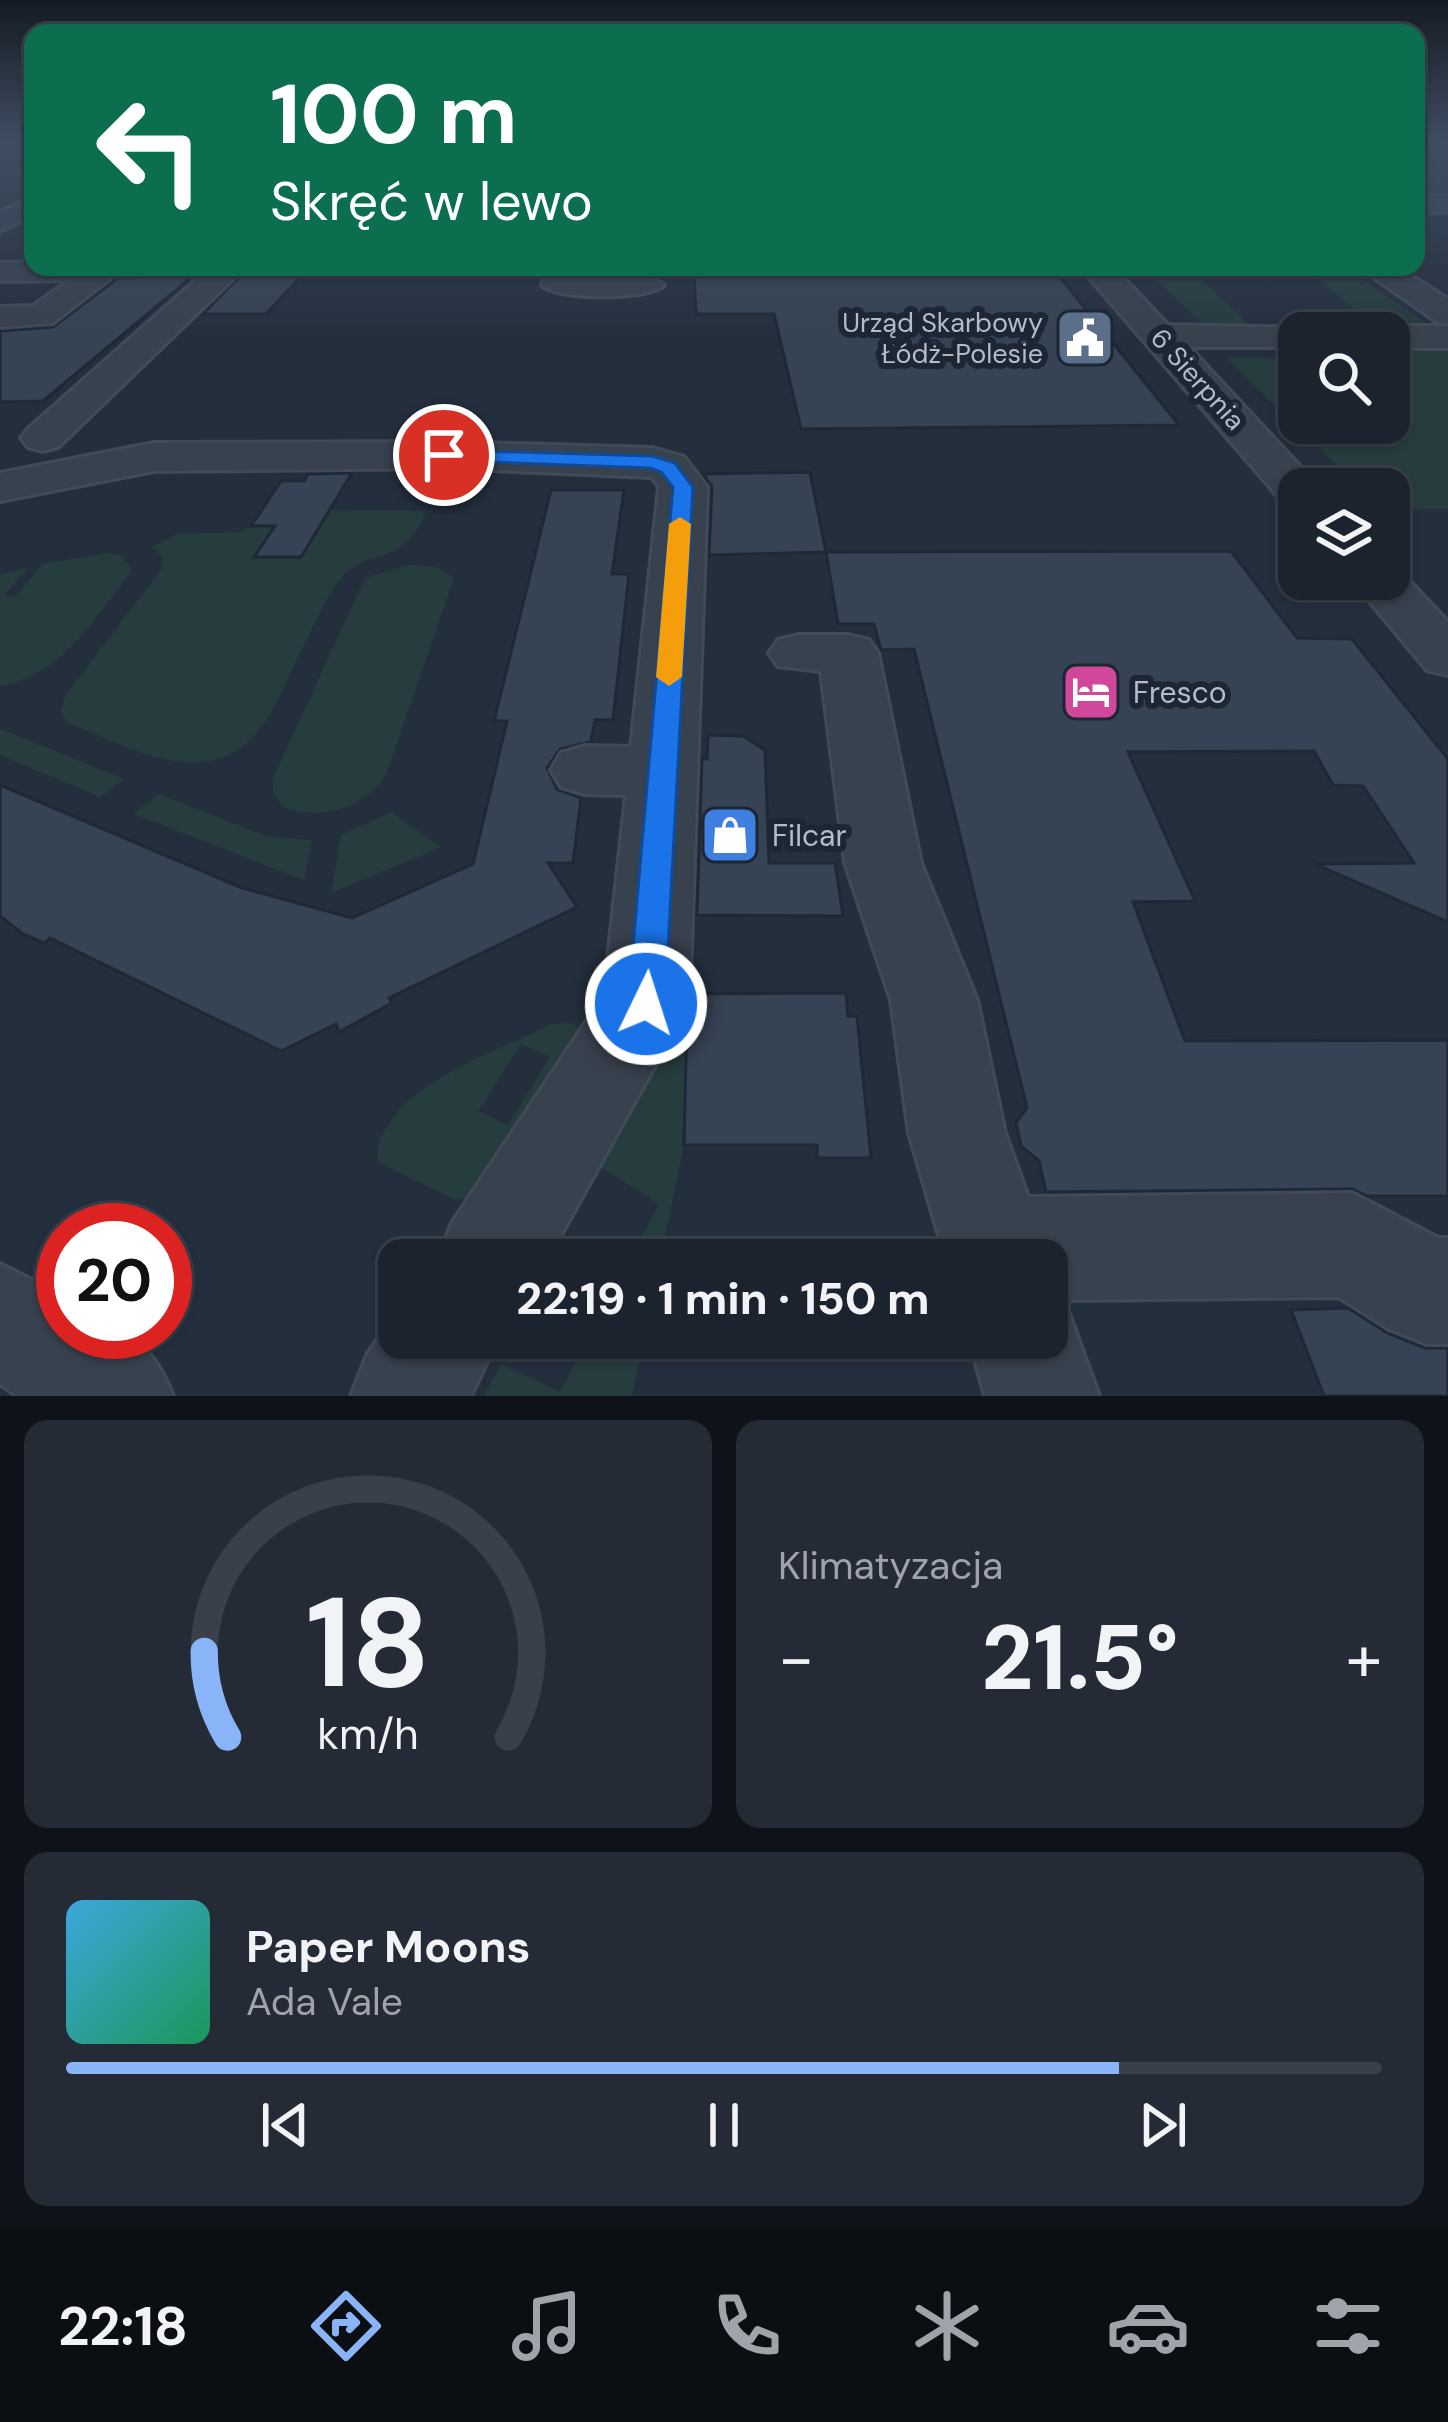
<!DOCTYPE html>
<html lang="pl">
<head>
<meta charset="utf-8">
<style>
	body { margin:0; font-family:"DM Sans",sans-serif; background:#242b36; color:#f1f3f6; height:100vh; display:flex; flex-direction:column; font-size:45px; white-space:nowrap }
	* { box-sizing:border-box; margin:0 }
	p { font-size:39px; color:#a0a4aa }
	.icon { flex:none; width:66px; height:66px; fill:none; stroke:currentColor; stroke-width:2; stroke-linecap:round; stroke-linejoin:round }
	.map { position:relative; height:1396px; overflow:hidden }
	.side { display:flex; flex-direction:column; gap:24px; padding:24px; background:#0f1319; flex:1 }
	.side>* { flex:none }
	.guide { position:absolute; left:24px; top:24px; width:1401px; height:252px; border-radius:24px; box-shadow:0 3px 9px #0004,0 0 0 3px #39404a; background:#0b6e4f; color:#fff; overflow:hidden }
	.controls { position:absolute; left:1278px; top:312px; display:grid; gap:24px }
	.controls a { display:grid; place-items:center; width:132px; height:132px; border-radius:24px; background:#1b232e; box-shadow:0 3px 9px #0004,0 0 0 3px #39404a; font-size:60px }
	.speed { position:absolute; left:36px; top:1203px; display:flex; gap:24px; font-size:60px; font-weight:700; text-align:center }
	.speed>* { display:grid; place-content:center; width:156px; height:156px; border-radius:50%; background:#1b232e; box-shadow:0 3px 9px #0004,0 0 0 3px #39404a; line-height:1 }
	.speed .limit { border:18px solid #d22; background:#fff; color:#111 }
	.pin { position:absolute; display:grid; place-items:center; width:102px; height:102px; color:#fff; margin:-51px; border:6px solid #fff; border-radius:50%; box-shadow:0 3px 12px #0007 }
	.me { position:absolute; width:132px; margin:-66px; rotate:4deg; stroke-linejoin:round; filter:drop-shadow(0 0 9px #0008) }
	.turn { display:flex; align-items:center; gap:42px; height:252px; padding:0 48px; font-size:54px }
	.turn .icon { width:156px; height:156px; stroke-width:2.5 }
	.turn b { display:block; font-size:84px; line-height:102px }
	.big { font-size:90px; font-weight:800; line-height:1.1 }
	.side .tile { flex:1; display:flex; flex-direction:column; justify-content:center; gap:18px; min-width:0; padding:0 42px; border-radius:24px; background:#242b36 }
	.side .dial { align-items:center; gap:0 }
	.dial svg { height:312px; overflow:visible; fill:none; stroke:#39404a; stroke-width:7; stroke-linecap:round; text-anchor:middle }
	.dial text { fill:#f1f3f6; stroke:none }
	.song { display:flex; align-items:center; gap:36px }
	.cover { width:144px; height:144px; border-radius:18px; background:linear-gradient(135deg,hsl(200 70% 55%),hsl(150 70% 35%)) }
	.played { height:12px; border-radius:6px; background:linear-gradient(90deg,#8ab4f8 80%,#39404a 80%) }
	.keys { display:flex; justify-content:space-around; direction:ltr }
	.heat { display:flex; justify-content:space-between; align-items:center; font-size:66px; direction:ltr }
	.side .tiles { flex:1; display:grid; gap:24px; grid-template-columns:1fr 1fr }
	.tile:last-child { grid-column:span 2 }
	.trip { position:absolute; left:378px; top:1239px; width:690px; height:120px; border-radius:24px; background:#1b232e; box-shadow:0 3px 9px #0004,0 0 0 3px #39404a; font-weight:800; line-height:120px; text-align:center }
	.tab-bar { display:flex; height:192px; justify-content:space-around; align-items:center; background:#0b0e12; color:#a0a4aa }
	.tab-bar .icon { width:84px; height:84px }
	.tab-bar .selected { color:#8ab4f8 }
	.tab-bar b { font-size:54px; color:#f1f3f6 }
	.map>svg:first-child { display:block }
	.green { fill:#263c3f; fill-rule:evenodd }
	.building { fill:#364354; stroke:#1f2835; stroke-width:3 }
	.lines { fill:none; stroke-linecap:round; stroke-linejoin:round }
	.minor-casing { stroke:#414a57; stroke-width:6 }
	.minor { fill:#38414e; fill-rule:evenodd }
	.route { fill:#1a73e8; stroke:#114b97; stroke-width:3 }
	.slow { fill:#f59e0b }
	.labels { text-anchor:middle; dominant-baseline:central; stroke-width:12; stroke-linejoin:round; paint-order:stroke }
	.far-poi-label { font-size:27px; fill:#b4bcc9; stroke:#1d2633; text-anchor:end }
	.far-street-label { font-size:27px; fill:#b4bcc9; stroke:#1d2633 }
	.poi-label { font-size:30px; fill:#b4bcc9; stroke:#1d2633; text-anchor:start }
</style>
</head>
<body>
<div class="map">
<svg width="1448" height="1396" viewBox="0 0 1448 1396">
	<rect width="100%" height="100%" fill="#242f3e"/>
	<g class="green">
		<path d="M 0,141 L 33,141 L 33,190 L 12,201 L 0,202 L 0,174 L 4,171 L 0,170 Z"/>
		<rect x="1416" y="141" width="32" height="61"/>
		<path d="M 1144,267 L 1186,267 L 1254,328 L 1205,326 Z"/>
		<path d="M 1304,268 L 1347,269 L 1429,325 L 1346,326 L 1345,321 L 1366,319 Z"/>
		<path d="M 1389,348 L 1448,348 L 1448,509 L 1389,509 L 1389,489 L 1361,489 L 1227,358 L 1299,358 L 1299,423 L 1389,423 Z"/>
		<path d="M 326,510 L 427,511 C 398,573 369,543 338,582 C 323,601 314,626 303,647 C 288,675 276,713 254,736 C 202,793 123,744 66,722 L 61,711 L 65,696 L 161,570 L 163,557 L 152,547 L 177,534 L 243,532 L 251,526 L 316,525 Z"/>
		<path d="M 108,553 L 123,556 L 132,571 C 94,618 63,675 0,686 L 0,575 L 28,568 L 3,596 L 15,597 L 43,564 Z"/>
		<path d="M 408,565 L 437,567 L 454,578 L 386,775 C 361,810 322,821 283,807 L 273,792 L 273,778 L 365,578 Z"/>
		<path d="M 0,729 L 124,779 L 100,797 L 0,755 Z"/>
		<path d="M 159,794 L 268,837 L 312,840 L 304,880 L 134,814 Z"/>
		<path d="M 391,812 L 441,847 L 331,893 L 341,835 Z"/>
		<path d="M 688,995 L 684,1145 L 660,1260 L 630,1260 L 659,1204 L 596,1164 Z"/>
		<path d="M 573,1023 L 589,1036 L 486,1196 L 454,1199 L 377,1162 C 376,1090 496,1052 552,1024 ZM 521,1044 L 550,1057 L 508,1125 L 478,1111 Z"/>
		<path d="M 589,1338 L 644,1338 L 632,1396 L 484,1396 L 501,1364 L 560,1392 Z"/>
	</g>
	<g class="building">
		<path d="M 177,267 L 204,267 L 43,401 L 0,402 L 0,331 L 53,327 L 118,278 L 165,277 Z"/>
		<path d="M 249,267 L 310,267 L 266,314 L 203,314 Z"/>
		<path d="M 694,267 L 1052,267 L 1179,425 L 801,429 L 774,314 L 696,314 Z"/>
		<path d="M 810,472 L 826,552 L 709,555 L 712,487 L 703,474 Z"/>
		<path d="M 352,473 L 301,557 L 254,557 L 275,526 L 251,526 L 281,481 L 304,481 L 308,474 Z"/>
		<path d="M 551,490 L 624,490 L 612,574 L 629,574 L 613,720 L 595,720 L 591,742 L 560,749 L 547,768 L 557,789 L 581,798 L 573,863 L 548,863 L 577,907 L 389,998 L 392,1003 L 339,1032 L 336,1024 L 281,1051 L 50,938 L 44,943 L 23,934 L 0,916 L 0,785 L 242,888 L 352,918 L 473,864 L 507,721 L 494,721 Z"/>
		<path d="M 1231,551 L 1297,638 L 1352,639 L 1448,759 L 1448,922 L 1315,864 L 1414,863 L 1363,786 L 1333,785 L 1314,751 L 1128,752 L 1195,901 L 1133,902 L 1185,1041 L 1448,1040 L 1448,1196 L 1367,1196 L 1352,1189 L 1046,1192 L 1039,1161 L 1021,1146 L 1016,1123 L 1027,1108 L 914,649 L 881,650 L 874,624 L 838,624 L 826,552 Z"/>
		<path d="M 708,735 L 743,736 L 765,750 L 769,863 L 835,863 L 843,916 L 697,915 L 702,759 L 707,759 Z"/>
		<path d="M 846,993 L 848,1016 L 857,1016 L 871,1158 L 817,1158 L 817,1145 L 684,1145 L 687,1016 L 694,994 Z"/>
		<path d="M 1348,1308 L 1387,1333 L 1425,1348 L 1448,1348 L 1448,1396 L 1324,1396 L 1291,1310 Z"/>
	</g>
	<g class="lines">
		<defs>
			<g id="minor">
				<path d="M 33,196 L 33,215 L 0,231 L 0,212 Z"/>
				<rect x="1416" y="196" width="32" height="16"/>
				<path d="M 33,262 L 33,267 L 121,270 L 53,323 L 0,327 L 0,307 L 33,306 L 70,280 L 0,281 L 0,263 Z"/>
				<path d="M 211,267 L 245,267 L 58,447 L 43,451 L 28,447 L 21,438 L 28,429 Z"/>
				<path d="M 548,267 L 580,267 L 577,275 L 648,275 L 664,285 C 651,300 555,300 542,285 Z"/>
				<path d="M 1080,267 L 1113,267 L 1168,325 L 1312,328 L 1315,333 L 1299,333 L 1299,347 L 1189,347 L 1321,489 L 1299,489 L 1299,505 L 1282,501 Z"/>
				<path d="M 1359,267 L 1397,267 L 1448,299 L 1448,324 L 1436,321 Z"/>
				<path d="M 1389,326 L 1448,326 L 1448,348 L 1389,348 L 1389,333 L 1374,333 Z"/>
				<path d="M 444,442 L 652,448 L 684,457 L 707,487 L 689,1004 L 547,1260 L 437,1260 L 452,1223 L 604,995 L 626,795 L 585,794 L 561,787 L 551,770 L 561,753 L 585,746 L 631,747 L 659,487 L 652,477 L 444,468 L 154,471 L 0,501 L 0,473 L 154,443 Z"/>
				<path d="M 1389,565 L 1397,568 L 1448,622 L 1448,675 L 1427,670 L 1351,579 L 1389,579 Z"/>
				<path d="M 799,635 L 848,635 L 869,640 L 878,653 L 921,863 L 977,1000 L 1005,1133 L 1028,1197 L 1352,1193 L 1438,1238 L 1448,1238 L 1448,1344 L 1427,1344 L 1389,1329 L 1339,1297 L 1064,1300 L 1099,1396 L 985,1396 L 969,1338 L 1047,1338 L 1047,1260 L 946,1260 L 909,1133 L 891,1000 L 845,863 L 821,671 L 778,666 L 769,653 L 778,640 Z"/>
				<path d="M 0,1264 L 63,1296 L 63,1332 C 127,1332 147,1333 173,1396 L 17,1396 L 0,1384 Z"/>
				<path d="M 399,1307 L 399,1338 L 498,1338 L 471,1396 L 351,1396 L 367,1355 Z"/>
			</g>
		</defs>
		<use href="#minor" class="minor-casing"/>
		<use href="#minor" class="minor"/>
	</g>
	<linearGradient id="sky" x2="0" y2="1"><stop stop-color="#141a22"/><stop offset="0.42" stop-color="#3f4d63"/><stop offset="1" stop-color="#3f4d63" stop-opacity="0"/></linearGradient>
	<rect width="1448" height="336" fill="url(#sky)"/>
	<path class="route" d="M 444,450 L 652,456 L 675,463 L 693,487 L 665,1004 L 659,1016 L 646,1021 L 633,1016 L 628,1004 L 673,487 L 661,472 L 650,468 L 437,460 L 434,455 Z"/>
	<path class="slow" d="M 680,517 L 691,524 L 682,677 L 669,686 L 656,677 L 669,524 Z"/>
	<defs>
		<symbol id="civic-square" viewBox="-11 -11 22 22"><rect x="-9" y="-9" width="18" height="18" rx="4" fill="#5c6f8a" stroke="#1d2633"/><path d="M-.6-6.5H3V-4.5H.6V-3L4-1V1h2V6H-6V1h2V-1L-.6-3ZM-1.2 2.5V6h2.4V2.5Z" fill="#fff"/></symbol>
		<symbol id="hotel-square" viewBox="-11 -11 22 22"><rect x="-9" y="-9" width="18" height="18" rx="4" fill="#d1479c" stroke="#1d2633"/><path d="M-6-4.5h1.5V1H6V5H4.5V3h-9V5H-6ZM-4 0a1.8 1.8 0 1 1 3.6 0ZM.5 0V-2.5h3Q6-2.5 6 0Z" fill="#fff"/></symbol>
		<symbol id="shop-square" viewBox="-11 -11 22 22"><rect x="-9" y="-9" width="18" height="18" rx="4" fill="#3f7fe0" stroke="#1d2633"/><path d="M-5-2.5h2.3a2.7 3.5 0 0 1 5.4 0H5L5.5 6h-11ZM-1.5-2.5h3a1.5 2.3 0 0 0-3 0Z" fill="#fff"/></symbol>
	</defs>
	<g fill-rule="evenodd">
		<use href="#civic-square" x="1052" y="305" width="66" height="66"/>
		<use href="#hotel-square" x="1058" y="659" width="66" height="66"/>
		<use href="#shop-square" x="697" y="802" width="66" height="66"/>
	</g>
	<g class="labels">
		<g class="far-poi-label">
			<text x="1043" y="322">Urząd Skarbowy<tspan x="1043" dy="31">Łódż-Polesie</tspan></text>
		</g>
		<g class="far-street-label">
			<text transform="translate(1198 379) rotate(48)">6 Sierpnia</text>
		</g>
		<g class="poi-label">
			<text x="1133" y="692">Fresco</text>
			<text x="772" y="835">Filcar</text>
		</g>
	</g>
</svg>
<div class="controls">
<a><svg class="icon" aria-label="search" viewBox="0 0 24 24"><circle cx="10" cy="10" r="6"/><path d="M15 15l6 6"/></svg></a>
<a><svg class="icon" aria-label="layers" viewBox="0 0 24 24"><path d="M12 4l9 5-9 5-9-5zM3 14l9 5 9-5"/></svg></a>
</div>
<div class="speed"><div class="limit">20</div></div>
<div class="pin" style="left:444px;top:455px;background:#d93025"><svg class="icon" aria-label="arrive" viewBox="0 0 24 24"><path d="M6 21V4h12l-3 4 3 4H6"/></svg></div>
<svg class="me" style="left:646px;top:1004px" viewBox="-20 -20 40 40"><circle r="17" fill="#1a73e8" stroke="#fff" stroke-width="3"/><path d="M0-11L8 9 0 5-8 9z" fill="#fff"/></svg>
<div class="trip">22:19 · 1 min · 150 m</div>
<div class="guide">
<div class="turn"><svg class="icon" aria-label="left" viewBox="0 0 24 24"><path d="M17 20v-9H6M10 6l-5 5 5 5"/></svg><div><b>100 m</b>Skręć w lewo</div></div>
</div>
</div>
<section class="side">
<div class="tiles">
<div class="tile dial"><svg viewBox="0 0 100 80">
<path d="M14 69A42 42 0 1 1 86 69"/>
<path d="M14 69A42 42 0 0 1 8 47" stroke="#8ab4f8"/>
<text x="50" y="56" font-size="32" font-weight="700">18</text>
<text x="50" y="72" font-size="11">km/h</text>
</svg></div>
<div class="tile"><p>Klimatyzacja</p>
<div class="heat"><a>−</a><b class="big">21.5°</b><a>+</a></div>
</div>
<div class="tile">
<div class="song"><i class="cover"></i><div><b>Paper Moons</b><p>Ada Vale</p></div></div>
<div class="played"></div>
<div class="keys"><svg class="icon" aria-label="previous" viewBox="0 0 24 24"><path d="M18 5L8 12l10 7zM5 5v14"/></svg><svg class="icon" aria-label="pause" viewBox="0 0 24 24"><path d="M8 5v14M16 5v14"/></svg><svg class="icon" aria-label="next" viewBox="0 0 24 24"><path d="M6 5l10 7-10 7zM19 5v14"/></svg></div>
</div>
</div>
</section>
<nav class="tab-bar">
<b>22:18</b>
<svg class="icon selected" aria-label="directions" viewBox="0 0 24 24"><path d="M12 3l9 9-9 9-9-9zM9 14v-3h6M13 9l2 2-2 2"/></svg>
<svg class="icon" aria-label="music" viewBox="0 0 24 24"><path d="M9 18V5l10-2v13"/><circle cx="6" cy="18" r="3"/><circle cx="16" cy="16" r="3"/></svg>
<svg class="icon" aria-label="phone" viewBox="0 0 24 24"><path d="M5 4h4l2 5-3 2q2 4 5 5l2-3 5 2v4C11 20 4 13 5 4z"/></svg>
<svg class="icon" aria-label="climate" viewBox="0 0 24 24"><path d="M12 3v18M4 7l16 10M4 17L20 7"/></svg>
<svg class="icon" aria-label="car" viewBox="0 0 24 24"><path d="M5 17H2v-5l4-1 3-4h7l3 4 3 1v5h-3M9 17h6M6 11h13"/><circle cx="7" cy="17" r="2"/><circle cx="17" cy="17" r="2"/></svg>
<svg class="icon" aria-label="filters" viewBox="0 0 24 24"><path d="M4 7h16M4 17h16"/><circle cx="9" cy="7" r="2"/><circle cx="15" cy="17" r="2"/></svg>
</nav>
</body>
</html>
